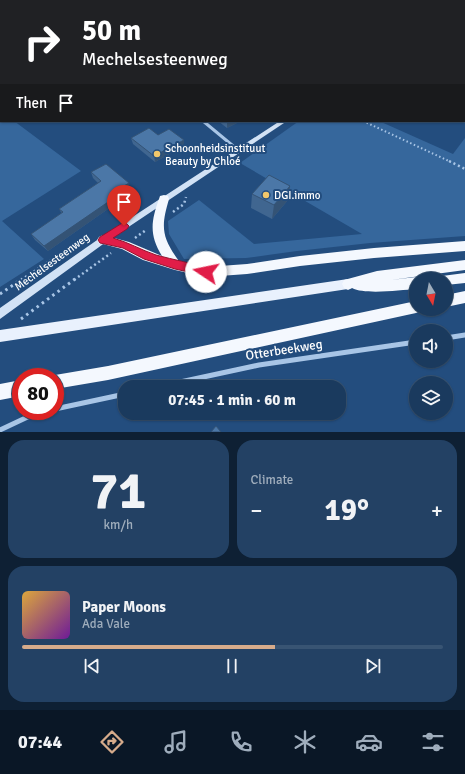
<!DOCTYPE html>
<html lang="en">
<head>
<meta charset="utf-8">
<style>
	body { margin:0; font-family:Signika,sans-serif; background:#234164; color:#f1f3f6; height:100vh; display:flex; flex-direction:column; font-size:15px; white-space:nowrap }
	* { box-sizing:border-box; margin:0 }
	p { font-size:13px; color:#9fadbc }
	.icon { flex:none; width:22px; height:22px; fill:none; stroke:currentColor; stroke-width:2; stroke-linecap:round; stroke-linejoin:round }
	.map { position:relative; height:432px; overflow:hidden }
	.details { display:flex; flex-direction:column; gap:8px; padding:8px; background:#0e2034; flex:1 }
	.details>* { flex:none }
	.hud { position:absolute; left:0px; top:0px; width:465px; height:122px; box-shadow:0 1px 3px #0004,0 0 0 1px #385473; background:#202124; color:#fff; overflow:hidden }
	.needle { width:26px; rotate:170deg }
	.fabs { position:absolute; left:409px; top:272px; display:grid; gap:8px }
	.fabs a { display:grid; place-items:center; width:44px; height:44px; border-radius:50%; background:#1a3a5e; box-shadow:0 1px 3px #0004,0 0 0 1px #385473; font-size:20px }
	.speed { position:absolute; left:12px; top:368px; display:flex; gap:8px; font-size:20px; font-weight:700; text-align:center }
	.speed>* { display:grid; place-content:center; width:52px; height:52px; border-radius:50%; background:#1a3a5e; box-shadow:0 1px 3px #0004,0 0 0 1px #385473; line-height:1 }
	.speed .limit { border:6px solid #d22; background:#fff; color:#111 }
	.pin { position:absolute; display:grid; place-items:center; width:34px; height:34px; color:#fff; margin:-41px -17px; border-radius:50% 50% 50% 0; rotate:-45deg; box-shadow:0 0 4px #0007 }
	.pin .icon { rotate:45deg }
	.me { position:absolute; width:44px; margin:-22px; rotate:281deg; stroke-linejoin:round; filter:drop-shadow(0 0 3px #0008) }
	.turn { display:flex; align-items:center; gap:14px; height:84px; padding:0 16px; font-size:18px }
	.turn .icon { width:52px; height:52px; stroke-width:2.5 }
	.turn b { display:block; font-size:28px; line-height:34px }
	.then { display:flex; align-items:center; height:38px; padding:0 16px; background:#0003; gap:8px; font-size:15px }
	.big { font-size:30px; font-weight:800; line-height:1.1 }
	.details .card { flex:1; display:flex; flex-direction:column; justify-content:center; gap:6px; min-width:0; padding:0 14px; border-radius:16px; background:#234164 }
	.details .dial { align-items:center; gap:0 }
	.dial b { font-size:52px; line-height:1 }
	.song { display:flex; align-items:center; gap:12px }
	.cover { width:48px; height:48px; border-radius:6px; background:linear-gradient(135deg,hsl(40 70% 55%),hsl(280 70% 35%)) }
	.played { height:4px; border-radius:2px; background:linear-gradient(90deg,#d6ab8b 60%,#385473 60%) }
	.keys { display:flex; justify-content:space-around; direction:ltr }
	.heat { display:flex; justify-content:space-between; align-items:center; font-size:22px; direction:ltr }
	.details .tiles { flex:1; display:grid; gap:8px; grid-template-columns:1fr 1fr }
	.card:last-child { grid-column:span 2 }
	.trip { position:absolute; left:118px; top:380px; width:228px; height:40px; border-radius:16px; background:#1a3a5e; box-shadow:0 1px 3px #0004,0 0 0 1px #385473; font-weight:800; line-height:40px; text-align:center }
	.menu { display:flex; height:64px; justify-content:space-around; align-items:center; background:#0a1726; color:#9fadbc }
	.menu .icon { width:28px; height:28px }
	.menu .on { color:#d6ab8b }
	.menu b { font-size:18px; color:#f1f3f6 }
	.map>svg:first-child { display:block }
	.green { fill:#36679c }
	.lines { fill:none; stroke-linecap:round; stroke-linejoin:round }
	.path-far2 { stroke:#a8c5e6; stroke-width:2; stroke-dasharray:1.5 2.5; stroke-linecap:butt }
	.path-far1 { stroke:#a8c5e6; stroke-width:2.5; stroke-dasharray:2 3; stroke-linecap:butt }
	.path { stroke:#a8c5e6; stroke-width:3; stroke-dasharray:2.5 4; stroke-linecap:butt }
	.minor-far1 { stroke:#a8c5e6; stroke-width:3 }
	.minor { stroke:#a8c5e6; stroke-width:5 }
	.secondary { fill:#d2e2f5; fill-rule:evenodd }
	.primary { fill:#e9f1fd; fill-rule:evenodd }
	.trunk { fill:#f4f8fe; fill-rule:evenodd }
	.wall { fill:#406690 }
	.shaded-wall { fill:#345375 }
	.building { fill:#4b77a7; stroke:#345375 }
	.route { fill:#e11d48; stroke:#92132f }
	.poi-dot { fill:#f1c76b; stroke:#234d7e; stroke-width:1.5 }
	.labels { text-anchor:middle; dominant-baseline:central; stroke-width:4; stroke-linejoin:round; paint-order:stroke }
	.poi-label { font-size:11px; fill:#fff; stroke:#234d7e; text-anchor:start }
	.street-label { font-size:11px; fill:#fff; stroke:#234d7e }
	.near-street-label { font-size:13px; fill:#fff; stroke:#234d7e }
</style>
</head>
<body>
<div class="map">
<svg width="465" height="432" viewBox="0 0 465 432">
	<rect width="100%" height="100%" fill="#234d7e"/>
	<g class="green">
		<path d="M 0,0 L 239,0 L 242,1 L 1,1 L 0,61 Z"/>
		<path d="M 0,111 L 1,121 L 14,121 L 81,171 L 2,221 L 44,259 L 0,287 Z"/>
		<path d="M 299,121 L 379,121 L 453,154 L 465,138 L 465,236 L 370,243 L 297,251 L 246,258 L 184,259 L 169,234 L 168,221 L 199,200 L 254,244 L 362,234 L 240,163 Z"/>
	</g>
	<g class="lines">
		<path class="path-far2" d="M 363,121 L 451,162"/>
		<g class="path-far1">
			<path d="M 449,161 L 465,169"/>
			<path d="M 173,212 L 184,204 L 186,197"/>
			<path d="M 135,238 L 146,230"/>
			<path d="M 21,280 L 80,241"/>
			<path d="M 74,280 L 111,253"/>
		</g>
		<g class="path">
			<path d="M 0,294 L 22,279"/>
			<path d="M 21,319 L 75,279"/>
		</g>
		<path class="minor-far1" d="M 203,121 L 238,150"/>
		<g class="minor">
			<path d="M 446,338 L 465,335"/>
			<path d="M 157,387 L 259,365 L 416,342"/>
			<path d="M 55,409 L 125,394"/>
			<path d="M 0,430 L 34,414 L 48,411"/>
		</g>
		<path class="secondary" d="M 280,121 L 287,121 L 106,242 L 0,319 L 0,308 L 100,238 Z"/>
		<path class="primary" d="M 348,279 L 352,280 L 354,284 L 352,288 L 348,289 L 0,342 L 0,330 Z"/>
		<g class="trunk">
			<path d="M 164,195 L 168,196 L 169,199 C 161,226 161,237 179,261 L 206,267 L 247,264 L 300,256 L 374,248 L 465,241 L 465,251 L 374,258 L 300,266 L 247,274 L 206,277 L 175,270 L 143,260 L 122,249 L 99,243 L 97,240 L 99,237 L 103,235 L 129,242 L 162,256 C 149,235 151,221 159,199 L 160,196 Z"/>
			<path d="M 465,260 L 465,270 L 391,280 L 416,277 L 420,279 L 416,279 L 416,289 C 401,290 365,295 352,288 L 348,290 L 344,288 L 342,284 L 344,280 L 377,271 Z"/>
			<path d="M 465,273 L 465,283 L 446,285 L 446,279 L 440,279 L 442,276 Z"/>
			<path d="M 465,291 L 465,303 L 446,307 L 446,295 Z"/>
			<path d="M 416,301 L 416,309 L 422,309 L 421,311 L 416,313 L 108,380 L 55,389 L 55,377 L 50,377 L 55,375 L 108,366 Z"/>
			<path d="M 21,380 L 21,396 L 0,400 L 0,384 Z"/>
		</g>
	</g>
	<g class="wall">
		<path d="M 464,46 L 465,46 L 465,71 L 464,72 Z"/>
		<path d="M 218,121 L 241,121 L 227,128 Z"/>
		<path d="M 158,135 L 184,140 L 184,146 L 155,162 L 133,144 L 131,138 Z"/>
		<path d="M 91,172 L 130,189 L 127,191 L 128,195 L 48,251 L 35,240 L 31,234 L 62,214 L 59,209 L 98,183 L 93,178 Z"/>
		<path d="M 290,186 L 288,200 L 272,219 L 251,208 L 252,194 Z"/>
	</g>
	<g class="shaded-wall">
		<path d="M 452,0 L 464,0 L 462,1 L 450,1 Z"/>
		<path d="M 230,121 L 241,121 L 227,128 L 227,122 Z"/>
		<path d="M 184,140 L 184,146 L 155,162 L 154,156 Z"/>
		<path d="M 129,183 L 130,189 L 127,191 L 128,195 L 48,251 L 44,246 L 124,186 Z"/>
		<path d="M 290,186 L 288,200 L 272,219 L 274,205 Z"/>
	</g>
	<g class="building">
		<path d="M 397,0 L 452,0 L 450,1 L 396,1 Z"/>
		<rect x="464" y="46" width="1" height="17"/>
		<path d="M 149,128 L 158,135 L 169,129 L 184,140 L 154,156 L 131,138 Z"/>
		<path d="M 106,164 L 129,183 L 124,186 L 127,189 L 44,246 L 31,234 L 63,212 L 59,209 L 101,181 L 91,172 Z"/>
		<path d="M 269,175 L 290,186 L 274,205 L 252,194 Z"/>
		<path d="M 216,426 L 221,432 L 211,432 Z"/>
	</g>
	<path class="route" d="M 124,222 L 127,224 L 129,226 L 127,229 L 113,238 C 128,242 141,250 156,255 C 174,260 193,263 210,269 L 212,272 L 210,275 L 206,276 L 175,269 L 144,259 L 123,248 L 100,243 L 98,240 L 100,237 Z"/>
	<g class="poi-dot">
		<circle cx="157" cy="154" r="4"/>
		<circle cx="266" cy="195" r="4"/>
	</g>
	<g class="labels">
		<g class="poi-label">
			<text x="165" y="148">Schoonheidsinstituut<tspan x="165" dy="13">Beauty by Chloé</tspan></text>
			<text x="274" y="195">DGI.immo</text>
		</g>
		<g class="street-label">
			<text transform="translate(52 262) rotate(-36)">Mechelsesteenweg</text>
		</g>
		<g class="near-street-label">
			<text transform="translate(284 350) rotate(-9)">Otterbeekweg</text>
		</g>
	</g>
</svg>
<div class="fabs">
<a><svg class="needle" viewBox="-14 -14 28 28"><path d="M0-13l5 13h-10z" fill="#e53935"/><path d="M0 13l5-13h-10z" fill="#9fadbc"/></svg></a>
<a><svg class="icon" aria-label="sound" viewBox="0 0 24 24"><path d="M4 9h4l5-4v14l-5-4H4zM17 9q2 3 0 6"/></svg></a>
<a><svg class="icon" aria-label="layers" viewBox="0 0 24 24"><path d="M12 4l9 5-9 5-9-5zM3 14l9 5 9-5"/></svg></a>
</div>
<div class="speed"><div class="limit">80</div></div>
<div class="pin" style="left:124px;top:226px;background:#d93025"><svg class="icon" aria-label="arrive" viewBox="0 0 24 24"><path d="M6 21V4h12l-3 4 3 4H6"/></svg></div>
<svg class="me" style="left:206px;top:272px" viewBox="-20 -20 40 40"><circle r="19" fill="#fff"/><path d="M0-13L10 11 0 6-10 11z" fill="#e11d48"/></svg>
<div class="trip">07:45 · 1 min · 60 m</div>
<div class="hud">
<div class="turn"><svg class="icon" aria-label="right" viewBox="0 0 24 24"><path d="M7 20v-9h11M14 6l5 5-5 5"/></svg><div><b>50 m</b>Mechelsesteenweg</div></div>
<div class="then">Then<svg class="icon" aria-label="arrive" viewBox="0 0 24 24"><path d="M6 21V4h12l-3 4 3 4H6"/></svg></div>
</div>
</div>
<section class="details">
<div class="tiles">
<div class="card dial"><b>71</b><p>km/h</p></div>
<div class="card"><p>Climate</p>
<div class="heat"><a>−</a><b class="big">19°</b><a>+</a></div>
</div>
<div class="card">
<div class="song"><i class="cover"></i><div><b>Paper Moons</b><p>Ada Vale</p></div></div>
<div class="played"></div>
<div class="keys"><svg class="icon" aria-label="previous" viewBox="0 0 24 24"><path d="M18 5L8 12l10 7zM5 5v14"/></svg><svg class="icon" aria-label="pause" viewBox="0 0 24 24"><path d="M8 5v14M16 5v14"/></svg><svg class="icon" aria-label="next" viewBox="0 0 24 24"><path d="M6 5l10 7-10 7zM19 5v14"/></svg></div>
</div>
</div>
</section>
<nav class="menu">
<b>07:44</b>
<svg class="icon on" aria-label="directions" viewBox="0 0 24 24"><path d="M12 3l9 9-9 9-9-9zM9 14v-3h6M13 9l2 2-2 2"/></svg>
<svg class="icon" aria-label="music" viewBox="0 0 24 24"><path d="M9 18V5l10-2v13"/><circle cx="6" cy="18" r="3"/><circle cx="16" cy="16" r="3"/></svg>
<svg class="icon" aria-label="phone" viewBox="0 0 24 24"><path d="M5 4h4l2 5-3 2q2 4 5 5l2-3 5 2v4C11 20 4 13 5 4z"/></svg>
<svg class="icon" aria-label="climate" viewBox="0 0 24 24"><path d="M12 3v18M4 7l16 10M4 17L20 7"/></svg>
<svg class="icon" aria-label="car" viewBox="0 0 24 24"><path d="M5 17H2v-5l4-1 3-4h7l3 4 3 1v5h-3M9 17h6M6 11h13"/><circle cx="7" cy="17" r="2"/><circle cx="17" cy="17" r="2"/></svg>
<svg class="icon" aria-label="filters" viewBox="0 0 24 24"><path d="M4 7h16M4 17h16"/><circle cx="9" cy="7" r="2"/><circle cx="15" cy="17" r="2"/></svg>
</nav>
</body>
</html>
